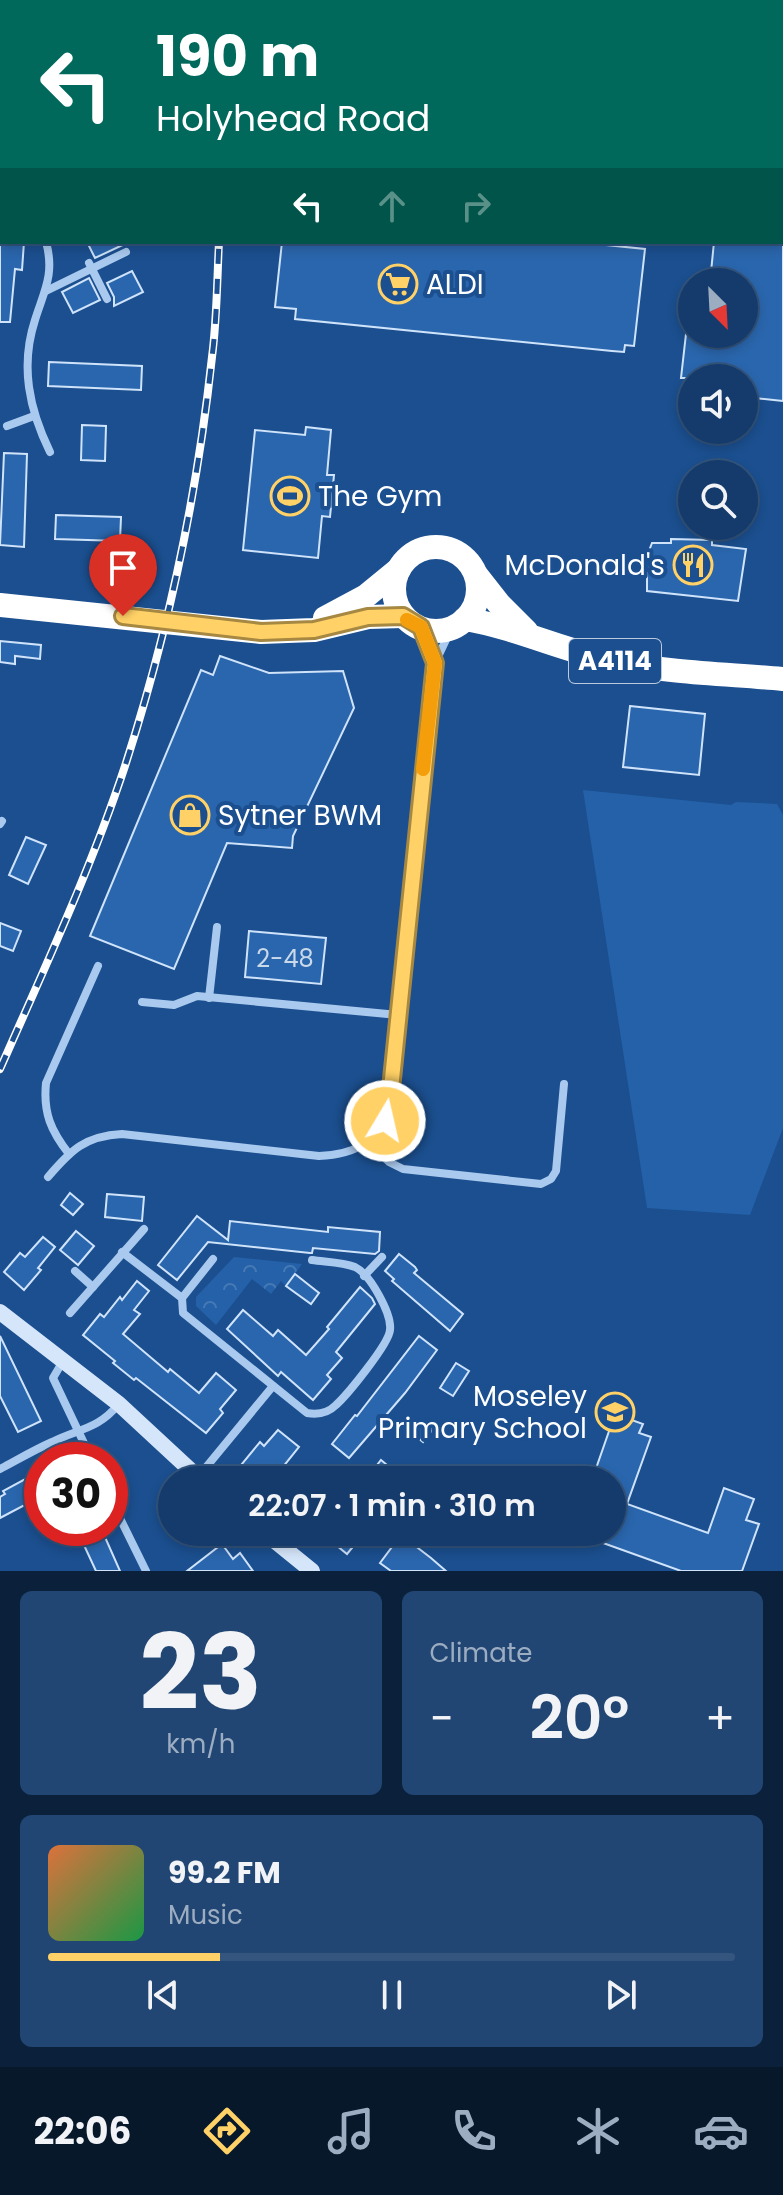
<!DOCTYPE html>
<html lang="en">
<head>
<meta charset="utf-8">
<style>
	body { margin:0; font-family:Poppins,sans-serif; background:#214673; color:#f1f3f6; height:100vh; display:flex; flex-direction:column; font-size:30px; white-space:nowrap }
	* { box-sizing:border-box; margin:0 }
	p { font-size:26px; color:#9dadc1 }
	.icon { flex:none; width:44px; height:44px; fill:none; stroke:currentColor; stroke-width:2; stroke-linecap:round; stroke-linejoin:round }
	.map { position:relative; height:1571px; overflow:hidden }
	.panel { display:flex; flex-direction:column; gap:20px; padding:20px; background:#0b203b; flex:1 }
	.panel>* { flex:none }
	.top-card { position:absolute; left:0px; top:0px; width:784px; height:244px; box-shadow:0 4px 12px #0003,0 0 0 2px #33557e; background:#00695c; color:#fff; overflow:hidden }
	.needle { width:52px; rotate:156deg }
	.controls { position:absolute; left:678px; top:268px; display:grid; gap:16px }
	.controls a { display:grid; place-items:center; width:80px; height:80px; border-radius:50%; background:#143b6b; box-shadow:0 4px 12px #0003,0 0 0 2px #33557e; font-size:40px }
	.speed { position:absolute; left:24px; top:1442px; display:flex; gap:16px; font-size:40px; font-weight:700; text-align:center }
	.speed>* { display:grid; place-content:center; width:104px; height:104px; border-radius:50%; background:#143b6b; box-shadow:0 4px 12px #0003,0 0 0 2px #33557e; line-height:1 }
	.speed .limit { border:12px solid #d22; background:#fff; color:#111 }
	.pin { position:absolute; display:grid; place-items:center; width:68px; height:68px; color:#fff; margin:-82px -34px; border-radius:50% 50% 50% 0; rotate:-45deg; box-shadow:0 0 8px #0007 }
	.pin .icon { rotate:45deg }
	.me { position:absolute; width:88px; margin:-44px; rotate:9deg; stroke-linejoin:round; filter:drop-shadow(0 0 6px #0008) }
	.turn { display:flex; align-items:center; gap:28px; height:168px; padding:0 24px; font-size:36px }
	.turn .icon { width:104px; height:104px; stroke-width:2.5 }
	.turn b { display:block; font-size:56px; line-height:68px }
	.lanes { display:flex; align-items:center; height:76px; padding:0 24px; background:#0003; justify-content:center; gap:40px; direction:ltr }
	.lanes .off { opacity:.35 }
	.big { font-size:60px; font-weight:600; line-height:1.1 }
	.panel .card { flex:1; display:flex; flex-direction:column; justify-content:center; gap:12px; min-width:0; padding:0 28px; border-radius:12px; background:#214673 }
	.panel .dial { align-items:center; gap:0 }
	.dial b { font-size:104px; line-height:1 }
	.song { display:flex; align-items:center; gap:24px }
	.cover { width:96px; height:96px; border-radius:12px; background:linear-gradient(135deg,hsl(20 70% 55%),hsl(140 70% 35%)) }
	.played { height:8px; border-radius:4px; background:linear-gradient(90deg,#ffd166 25%,#33557e 25%) }
	.keys { display:flex; justify-content:space-around; direction:ltr }
	.heat { display:flex; justify-content:space-between; align-items:center; font-size:44px; direction:ltr }
	.panel .tiles { flex:1; display:grid; gap:20px; grid-template-columns:1fr 1fr }
	.card:last-child { grid-column:span 2 }
	.trip { position:absolute; left:158px; top:1466px; width:468px; height:80px; border-radius:40px; background:#143b6b; box-shadow:0 4px 12px #0003,0 0 0 2px #33557e; font-weight:600; line-height:80px; text-align:center }
	.tabs { display:flex; height:128px; justify-content:space-around; align-items:center; background:#08182b; color:#9dadc1 }
	.tabs .icon { width:56px; height:56px }
	.tabs .selected { color:#ffd166 }
	.tabs b { font-size:36px; color:#f1f3f6 }
	.map>svg:first-child { display:block }
	.green { fill:#2461a8 }
	.park { fill:url(#park-crowns) }
	.lines { fill:none; stroke-linecap:round; stroke-linejoin:round }
	.stream { stroke:#9cc4f0; stroke-width:5 }
	.river { stroke:#123a6d; stroke-width:32 }
	.building { fill:#2a66ad; stroke:#cfe3fa; stroke-width:2 }
	.street { stroke:#a9c9ee; stroke-width:8 }
	.secondary { stroke:#d6e6fa; stroke-width:16 }
	.highway { stroke:#fff; stroke-width:24 }
	.rail-casing { stroke:#fff; stroke-width:8 }
	.rail { stroke:#1b4f8f; stroke-width:5; stroke-dasharray:15; stroke-linecap:butt }
	.route-casing { stroke:#a68842; stroke-width:20 }
	.route { stroke:#ffd166; stroke-width:14 }
	.slow { stroke:#f59e0b; stroke-width:14 }
	.labels { text-anchor:middle; dominant-baseline:central; stroke-width:8; stroke-linejoin:round; paint-order:stroke }
	.number-label { font-size:24px; fill:#cad9ea }
	.shield { fill:#1b4f8f; stroke:#bbcadd; stroke-width:2 }
	.shield-label { font-size:26px; font-weight:bold; fill:#fff }
	.poi-label { font-size:28px; fill:#fff; stroke:#1b4f8f; text-anchor:start }
</style>
</head>
<body>
<div class="map">
<svg width="783" height="1571" viewBox="0 0 783 1571">
	<defs>
		<pattern id="park-crowns" width="20" height="18" patternUnits="userSpaceOnUse" patternTransform="scale(2)"><rect width="20" height="18" fill="#2461a8"/><path d="M2 6a3 3 0 1 1 6 0M12 15a3 3 0 1 1 6 0" fill="none" stroke="#4579b5"/></pattern>
	</defs>
	<rect width="100%" height="100%" fill="#1b4f8f"/>
	<g class="green">
		<path d="M 386,0 L 783,0 L 783,177 L 782,2 L 385,2 Z"/>
		<path d="M 583,790 L 731,805 L 736,802 L 777,804 L 783,815 L 783,1128 L 750,1215 L 647,1208 Z"/>
	</g>
	<path class="park" d="M 234,1257 L 302,1264 L 286,1286 L 281,1281 L 271,1294 L 252,1279 L 216,1325 L 196,1306 L 196,1297 Z"/>
	<g class="lines">
		<path class="stream" d="M 782,178 L 783,178"/>
		<path class="river" d="M 170,0 L 171,2"/>
	</g>
	<g class="building">
		<path d="M 0,242 L 24,242 L 22,270 L 15,269 L 10,322 L 0,322 Z"/>
		<path d="M 87,242 L 129,242 L 95,258 Z"/>
		<path d="M 282,242 L 576,242 L 645,249 L 634,346 L 625,345 L 624,352 L 612,351 L 295,319 L 296,309 L 275,307 Z"/>
		<path d="M 714,242 L 761,242 L 783,244 L 783,401 L 744,397 L 744,378 L 681,378 L 686,334 L 744,334 L 744,282 L 710,282 Z"/>
		<path d="M 132,271 L 143,292 L 114,306 L 114,297 L 107,283 Z"/>
		<path d="M 89,278 L 100,300 L 73,313 L 62,292 Z"/>
		<path d="M 49,362 L 142,366 L 141,390 L 48,386 Z"/>
		<path d="M 82,425 L 106,426 L 105,461 L 81,460 Z"/>
		<path d="M 306,427 L 331,430 L 327,475 L 334,475 L 330,517 L 322,516 L 318,558 L 243,550 L 255,430 L 305,435 Z"/>
		<path d="M 4,453 L 27,454 L 24,547 L 0,545 Z"/>
		<path d="M 56,515 L 121,517 L 120,541 L 55,539 Z"/>
		<path d="M 671,539 L 712,540 L 712,545 L 746,549 L 738,601 L 647,591 L 647,573 L 642,573 L 642,557 L 647,556 L 652,543 L 671,543 Z"/>
		<path d="M 0,641 L 41,645 L 40,659 L 15,656 L 15,664 L 0,662 Z"/>
		<path d="M 220,656 L 269,673 L 343,671 L 354,708 L 293,836 L 292,848 L 227,843 L 174,969 L 90,936 L 201,670 L 213,675 Z"/>
		<path d="M 630,706 L 705,714 L 699,775 L 623,767 Z"/>
		<path d="M 26,837 L 46,845 L 28,884 L 9,875 Z"/>
		<path d="M 0,923 L 21,931 L 13,951 L 0,946 Z"/>
		<path d="M 249,931 L 326,938 L 321,984 L 245,977 Z"/>
		<path d="M 70,1193 L 83,1204 L 73,1215 L 61,1205 Z"/>
		<path d="M 107,1194 L 144,1197 L 142,1221 L 105,1217 Z"/>
		<path d="M 197,1216 L 228,1240 L 230,1221 L 328,1232 L 328,1227 L 380,1232 L 379,1251 L 375,1254 L 313,1248 L 312,1253 L 310,1253 L 208,1242 L 177,1280 L 158,1265 Z"/>
		<path d="M 76,1231 L 94,1246 L 78,1265 L 60,1250 Z"/>
		<path d="M 43,1237 L 55,1247 L 38,1268 L 41,1270 L 24,1290 L 4,1272 L 20,1253 L 25,1257 Z"/>
		<path d="M 399,1254 L 415,1267 L 417,1270 L 414,1273 L 463,1314 L 450,1331 L 392,1281 L 394,1279 L 385,1271 Z"/>
		<path d="M 295,1274 L 319,1293 L 311,1304 L 286,1286 Z"/>
		<path d="M 137,1281 L 149,1291 L 134,1310 L 140,1314 L 123,1334 L 168,1372 L 170,1369 L 199,1393 L 216,1373 L 236,1390 L 220,1409 L 223,1413 L 206,1433 L 136,1378 L 134,1380 L 113,1363 L 115,1361 L 83,1335 L 100,1314 L 104,1317 L 120,1297 L 122,1300 Z"/>
		<path d="M 360,1287 L 372,1298 L 375,1304 L 336,1352 L 342,1358 L 327,1375 L 331,1379 L 313,1400 L 281,1372 L 278,1376 L 227,1329 L 243,1310 L 273,1336 L 278,1330 L 306,1355 L 329,1329 L 327,1327 Z"/>
		<path d="M 0,1336 L 41,1421 L 18,1432 L 0,1396 Z"/>
		<path d="M 419,1336 L 437,1350 L 405,1393 L 349,1458 L 332,1444 L 355,1415 L 357,1416 Z"/>
		<path d="M 456,1363 L 469,1371 L 453,1396 L 440,1388 Z"/>
		<path d="M 615,1414 L 643,1424 L 639,1433 L 651,1437 L 627,1504 L 708,1533 L 724,1488 L 754,1499 L 746,1520 L 759,1524 L 742,1571 L 681,1571 L 578,1534 L 578,1532 L 612,1532 L 612,1480 L 592,1480 Z"/>
		<path d="M 421,1420 L 433,1429 L 423,1442 L 411,1432 Z"/>
		<path d="M 278,1430 L 299,1447 L 282,1468 L 297,1480 L 259,1480 L 241,1465 L 260,1442 L 264,1446 Z"/>
		<path d="M 381,1460 L 405,1480 L 378,1480 L 370,1474 Z"/>
		<path d="M 42,1470 L 42,1496 L 0,1518 L 0,1497 L 5,1494 L 3,1491 Z"/>
		<path d="M 76,1528 L 101,1528 L 120,1571 L 96,1571 Z"/>
		<path d="M 320,1532 L 365,1532 L 347,1554 Z"/>
		<path d="M 401,1535 L 431,1558 L 446,1571 L 391,1571 L 380,1563 Z"/>
		<path d="M 222,1544 L 233,1559 L 240,1553 L 253,1571 L 187,1571 Z"/>
	</g>
	<g class="lines">
		<g class="street">
			<path d="M 55,0 L 57,2"/>
			<path d="M 0,184 L 2,185"/>
			<path d="M 46,242 C 55,274 44,291 35,320 C 20,366 29,409 50,452"/>
			<path d="M 89,263 L 107,299"/>
			<path d="M 46,291 L 126,252"/>
			<path d="M 7,426 L 34,416"/>
			<path d="M 421,627 L 435,663"/>
			<path d="M 0,824 L 2,821"/>
			<path d="M 209,998 L 217,927"/>
			<path d="M 142,1002 L 174,1005 L 197,996 L 398,1015"/>
			<path d="M 368,1141 L 389,1162 L 403,1169 L 541,1184 L 551,1179 L 556,1171 L 564,1084"/>
			<path d="M 69,1154 C 51,1131 43,1113 46,1083 L 98,966"/>
			<path d="M 48,1177 C 71,1150 85,1136 122,1134 L 319,1156 C 353,1155 379,1143 389,1108 L 435,663 L 452,627"/>
			<path d="M 122,1252 L 182,1298 L 183,1313 L 307,1413 C 318,1415 328,1413 336,1405 C 347,1395 389,1344 390,1330 C 392,1314 370,1274 355,1267 C 342,1262 325,1262 312,1260"/>
			<path d="M 75,1271 L 93,1287"/>
			<path d="M 364,1276 L 382,1257"/>
			<path d="M 182,1298 L 213,1259"/>
			<path d="M 70,1313 L 144,1229"/>
			<path d="M 63,1361 L 53,1378 L 92,1460"/>
			<path d="M 0,1469 C 17,1460 34,1450 52,1442 C 80,1428 97,1430 119,1404"/>
			<path d="M 198,1477 L 273,1386"/>
			<path d="M 110,1498 L 146,1571"/>
		</g>
		<g class="secondary">
			<path d="M 0,1312 L 119,1404 L 201,1480"/>
			<path d="M 264,1532 L 312,1571"/>
		</g>
		<g class="highway">
			<circle cx="436" cy="589" r="42"/>
			<path d="M 477,576 L 499,604 L 526,631"/>
			<path d="M 0,605 L 261,632 L 314,630 L 368,617 L 403,616"/>
			<path d="M 325,618 L 366,596 L 399,569"/>
			<path d="M 465,619 C 518,628 566,652 618,662 C 672,673 728,674 783,679"/>
		</g>
		<defs>
			<g id="rail">
				<path d="M 212,0 L 213,2"/>
				<path d="M 0,1069 C 44,969 91,869 125,766 C 168,633 197,496 212,357 C 217,319 217,280 219,242"/>
			</g>
		</defs>
		<use href="#rail" class="rail-casing"/>
		<use href="#rail" class="rail"/>
	</g>
	<g class="lines">
		<defs>
			<path id="route" d="M 123,616 L 261,632 L 314,630 L 368,617 L 403,616 L 421,627 L 435,663 L 389,1108 L 385,1121"/>
		</defs>
		<use href="#route" class="route-casing"/>
		<use href="#route" class="route"/>
		<path class="slow" d="M 407,620 L 421,627 L 435,663 L 423,769"/>
	</g>
	<defs>
		<symbol id="supermarket-ring" viewBox="-11 -11 22 22"><circle r="9.5" fill="#1b4f8f" stroke="#ffd166" stroke-width="1.5"/><path d="M-6-5.5h2.5l.6 2H6L4.5 2H-2.5L-4.4-4H-6ZM-1.5 3.2a1.3 1.3 0 1 0 .1 0ZM3 3.2a1.3 1.3 0 1 0 .1 0Z" fill="#ffd166"/></symbol>
		<symbol id="stadium-ring" viewBox="-11 -11 22 22"><circle r="9.5" fill="#1b4f8f" stroke="#ffd166" stroke-width="1.5"/><path d="M0-5a6.5 5 0 1 0 0 10a6.5 5 0 1 0 0-10ZM-3.5-1.8h7v3.6h-7Z" fill="#ffd166"/></symbol>
		<symbol id="restaurant-ring" viewBox="-11 -11 22 22"><circle r="9.5" fill="#1b4f8f" stroke="#ffd166" stroke-width="1.5"/><path d="M-5-6h1v4h1v-4h1v4h1v-4h1v5L-1.5 .5V6h-2V.5L-5-1ZM5-6V6H3V1.5H1.5Q1.5-4 5-6Z" fill="#ffd166"/></symbol>
		<symbol id="shop-ring" viewBox="-11 -11 22 22"><circle r="9.5" fill="#1b4f8f" stroke="#ffd166" stroke-width="1.5"/><path d="M-5-2.5h2.3a2.7 3.5 0 0 1 5.4 0H5L5.5 6h-11ZM-1.5-2.5h3a1.5 2.3 0 0 0-3 0Z" fill="#ffd166"/></symbol>
		<symbol id="school-ring" viewBox="-11 -11 22 22"><circle r="9.5" fill="#1b4f8f" stroke="#ffd166" stroke-width="1.5"/><path d="M0-5L7-2L0 1L-7-2ZM-4 1L0 2.5L4 1V4Q0 6-4 4Z" fill="#ffd166"/></symbol>
	</defs>
	<g fill-rule="evenodd">
		<use href="#supermarket-ring" x="376" y="262" width="44" height="44"/>
		<use href="#stadium-ring" x="268" y="474" width="44" height="44"/>
		<use href="#restaurant-ring" x="671" y="543" width="44" height="44"/>
		<use href="#shop-ring" x="168" y="793" width="44" height="44"/>
		<use href="#school-ring" x="593" y="1390" width="44" height="44"/>
	</g>
	<g class="labels">
		<g class="number-label">
			<text x="285" y="958">2-48</text>
		</g>
		<rect class="shield" x="569" y="639" width="92" height="44" rx="6"/>
		<g class="shield-label">
			<text x="615" y="661">A4114</text>
		</g>
		<g class="poi-label">
			<text x="426" y="284">ALDI</text>
			<text x="318" y="496">The Gym</text>
			<text x="665" y="565" text-anchor="end">McDonald's</text>
			<text x="218" y="815">Sytner BWM</text>
			<text x="587" y="1396" text-anchor="end">Moseley<tspan x="587" dy="32">Primary School</tspan></text>
		</g>
	</g>
</svg>
<div class="controls">
<a><svg class="needle" viewBox="-14 -14 28 28"><path d="M0-13l5 13h-10z" fill="#e53935"/><path d="M0 13l5-13h-10z" fill="#9dadc1"/></svg></a>
<a><svg class="icon" aria-label="sound" viewBox="0 0 24 24"><path d="M4 9h4l5-4v14l-5-4H4zM17 9q2 3 0 6"/></svg></a>
<a><svg class="icon" aria-label="search" viewBox="0 0 24 24"><circle cx="10" cy="10" r="6"/><path d="M15 15l6 6"/></svg></a>
</div>
<div class="speed"><div class="limit">30</div></div>
<div class="pin" style="left:123px;top:616px;background:#d93025"><svg class="icon" aria-label="arrive" viewBox="0 0 24 24"><path d="M6 21V4h12l-3 4 3 4H6"/></svg></div>
<svg class="me" style="left:385px;top:1121px" viewBox="-20 -20 40 40"><circle r="17" fill="#ffd166" stroke="#fff" stroke-width="3"/><path d="M0-11L8 9 0 5-8 9z" fill="#fff"/></svg>
<div class="trip">22:07 · 1 min · 310 m</div>
<div class="top-card">
<div class="turn"><svg class="icon" aria-label="left" viewBox="0 0 24 24"><path d="M17 20v-9H6M10 6l-5 5 5 5"/></svg><div><b>190 m</b>Holyhead Road</div></div>
<div class="lanes"><svg class="icon" aria-label="left" viewBox="0 0 24 24"><path d="M17 20v-9H6M10 6l-5 5 5 5"/></svg><svg class="icon off" aria-label="ahead" viewBox="0 0 24 24"><path d="M12 20V5M6 11l6-6 6 6"/></svg><svg class="icon off" aria-label="right" viewBox="0 0 24 24"><path d="M7 20v-9h11M14 6l5 5-5 5"/></svg></div>
</div>
</div>
<section class="panel">
<div class="tiles">
<div class="card dial"><b>23</b><p>km/h</p></div>
<div class="card"><p>Climate</p>
<div class="heat"><a>−</a><b class="big">20°</b><a>+</a></div>
</div>
<div class="card">
<div class="song"><i class="cover"></i><div><b>99.2 FM</b><p>Music</p></div></div>
<div class="played"></div>
<div class="keys"><svg class="icon" aria-label="previous" viewBox="0 0 24 24"><path d="M18 5L8 12l10 7zM5 5v14"/></svg><svg class="icon" aria-label="pause" viewBox="0 0 24 24"><path d="M8 5v14M16 5v14"/></svg><svg class="icon" aria-label="next" viewBox="0 0 24 24"><path d="M6 5l10 7-10 7zM19 5v14"/></svg></div>
</div>
</div>
</section>
<nav class="tabs">
<b>22:06</b>
<svg class="icon selected" aria-label="directions" viewBox="0 0 24 24"><path d="M12 3l9 9-9 9-9-9zM9 14v-3h6M13 9l2 2-2 2"/></svg>
<svg class="icon" aria-label="music" viewBox="0 0 24 24"><path d="M9 18V5l10-2v13"/><circle cx="6" cy="18" r="3"/><circle cx="16" cy="16" r="3"/></svg>
<svg class="icon" aria-label="phone" viewBox="0 0 24 24"><path d="M5 4h4l2 5-3 2q2 4 5 5l2-3 5 2v4C11 20 4 13 5 4z"/></svg>
<svg class="icon" aria-label="climate" viewBox="0 0 24 24"><path d="M12 3v18M4 7l16 10M4 17L20 7"/></svg>
<svg class="icon" aria-label="car" viewBox="0 0 24 24"><path d="M5 17H2v-5l4-1 3-4h7l3 4 3 1v5h-3M9 17h6M6 11h13"/><circle cx="7" cy="17" r="2"/><circle cx="17" cy="17" r="2"/></svg>
</nav>
</body>
</html>
